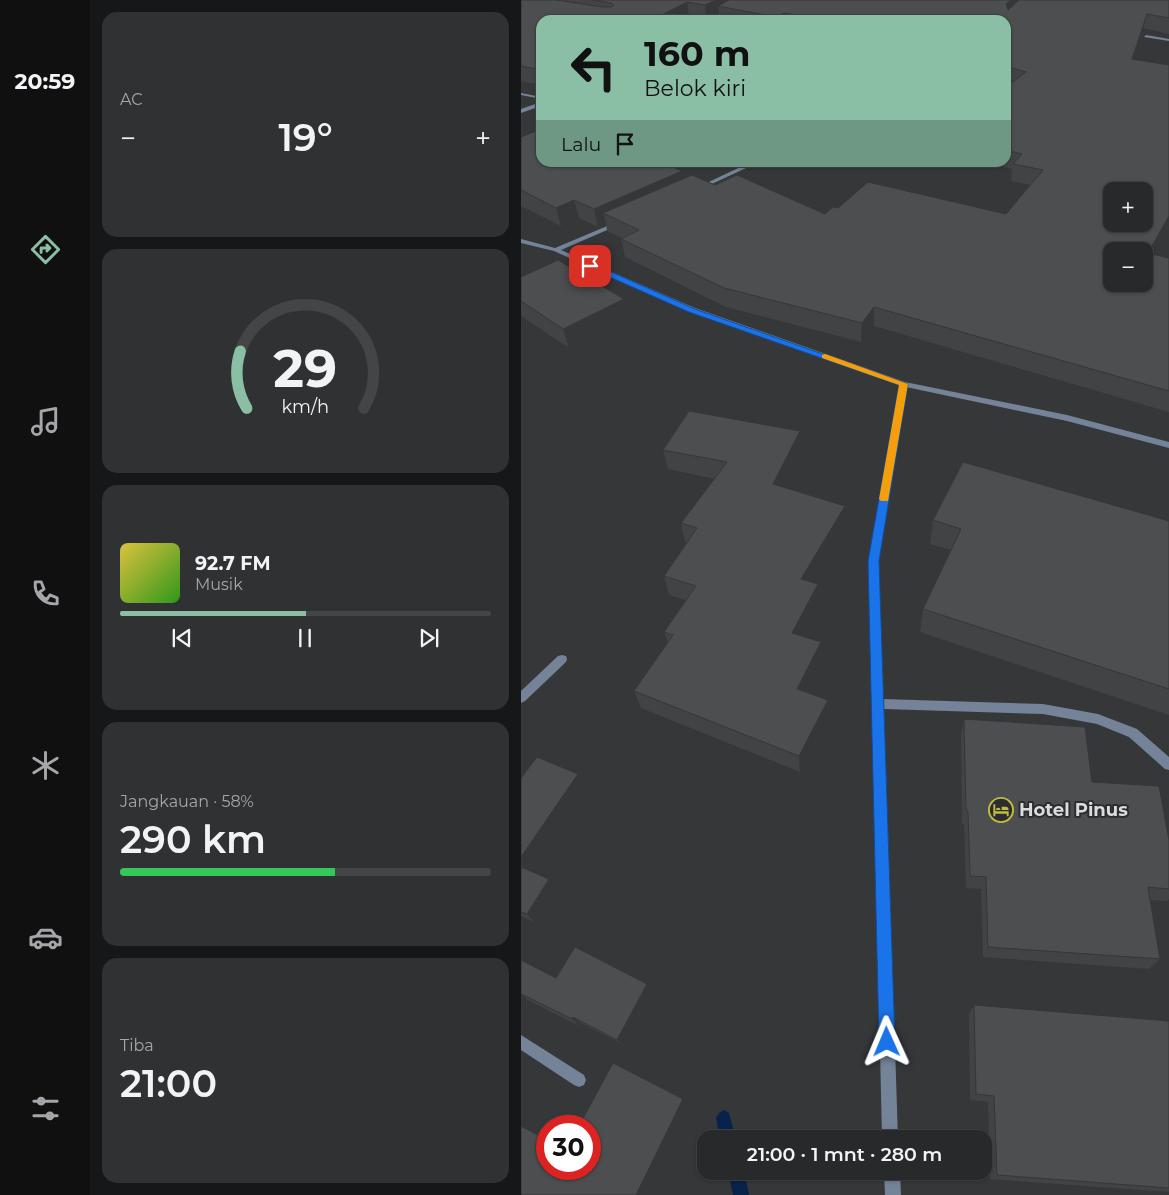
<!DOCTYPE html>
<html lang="id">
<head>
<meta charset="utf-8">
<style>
	body { margin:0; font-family:Montserrat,sans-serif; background:#303133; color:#f1f3f6; height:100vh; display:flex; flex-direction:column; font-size:19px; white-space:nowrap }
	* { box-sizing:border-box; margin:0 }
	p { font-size:16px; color:#a5a6a9 }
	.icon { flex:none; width:28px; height:28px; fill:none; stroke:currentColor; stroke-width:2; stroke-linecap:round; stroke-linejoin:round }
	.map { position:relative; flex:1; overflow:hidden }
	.drawer { display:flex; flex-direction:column; gap:12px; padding:12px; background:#161718; width:431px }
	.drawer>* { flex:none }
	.banner { position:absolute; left:15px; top:15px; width:475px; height:152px; border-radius:15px; box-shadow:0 1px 4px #0004,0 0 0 1px #444547; background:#8abfa5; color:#111; overflow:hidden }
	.tools { position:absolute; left:582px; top:182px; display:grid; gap:10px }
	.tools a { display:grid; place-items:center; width:50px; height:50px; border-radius:10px; background:#28292b; box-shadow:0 1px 4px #0004,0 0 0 1px #444547; font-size:25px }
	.speed { position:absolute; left:15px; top:1115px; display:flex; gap:10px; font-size:25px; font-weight:700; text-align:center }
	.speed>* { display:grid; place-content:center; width:65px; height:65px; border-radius:50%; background:#28292b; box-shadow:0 1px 4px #0004,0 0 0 1px #444547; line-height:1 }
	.speed .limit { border:8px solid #d22; background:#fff; color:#111 }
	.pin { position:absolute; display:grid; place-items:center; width:42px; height:42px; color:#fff; margin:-21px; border-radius:10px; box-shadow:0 2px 8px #0006 }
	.me { position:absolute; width:55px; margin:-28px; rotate:359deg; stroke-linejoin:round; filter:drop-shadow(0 0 4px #0008) }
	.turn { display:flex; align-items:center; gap:18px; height:105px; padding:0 25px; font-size:22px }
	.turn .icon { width:65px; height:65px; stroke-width:2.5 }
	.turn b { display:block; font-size:35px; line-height:42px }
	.then { display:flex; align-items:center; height:48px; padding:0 25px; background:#0003; gap:10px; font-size:19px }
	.big { font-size:38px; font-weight:600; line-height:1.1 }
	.drawer .card { flex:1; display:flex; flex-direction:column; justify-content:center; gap:8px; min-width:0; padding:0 18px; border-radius:15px; background:#303133 }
	.drawer .dial { align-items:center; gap:0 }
	.dial svg { height:130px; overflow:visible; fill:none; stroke:#444547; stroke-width:7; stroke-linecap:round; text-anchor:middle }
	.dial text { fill:#f1f3f6; stroke:none }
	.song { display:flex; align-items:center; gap:15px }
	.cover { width:60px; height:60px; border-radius:8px; background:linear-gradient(135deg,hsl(50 70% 55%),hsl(110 70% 35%)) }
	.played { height:5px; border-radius:2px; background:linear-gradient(90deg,#8abfa5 50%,#444547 50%) }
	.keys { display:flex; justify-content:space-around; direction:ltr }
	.heat { display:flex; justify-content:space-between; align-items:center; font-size:28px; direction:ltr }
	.charge { height:8px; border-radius:4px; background:linear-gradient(90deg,#34c759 58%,#444547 0) }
	.trip { position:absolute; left:176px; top:1130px; width:295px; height:50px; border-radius:15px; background:#28292b; box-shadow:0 1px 4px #0004,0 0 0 1px #444547; font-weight:600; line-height:50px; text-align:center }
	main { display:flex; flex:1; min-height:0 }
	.tabs { display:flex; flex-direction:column; width:90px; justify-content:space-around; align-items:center; background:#101011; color:#a5a6a9 }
	.tabs .icon { width:35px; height:35px }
	.tabs .active { color:#8abfa5 }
	.tabs b { font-size:22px; color:#f1f3f6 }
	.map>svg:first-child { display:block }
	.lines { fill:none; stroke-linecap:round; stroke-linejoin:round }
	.stream { fill:#07224b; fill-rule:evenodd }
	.minor { fill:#748398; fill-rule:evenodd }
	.wall { fill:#414345 }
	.shaded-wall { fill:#353738 }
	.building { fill:#4c4e50; stroke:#353738; fill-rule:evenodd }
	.route { fill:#1a73e8; stroke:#114b97 }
	.slow { fill:#f59e0b }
	.labels { text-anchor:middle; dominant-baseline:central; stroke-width:4; stroke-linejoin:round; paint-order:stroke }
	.near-poi-label { font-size:18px; font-weight:bold; fill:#dbdcdd; stroke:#2c2d2f; text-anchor:start }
</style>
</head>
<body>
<main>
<nav class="tabs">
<b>20:59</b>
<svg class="icon active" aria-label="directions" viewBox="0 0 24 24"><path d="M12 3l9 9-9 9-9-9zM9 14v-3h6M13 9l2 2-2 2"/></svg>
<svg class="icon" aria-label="music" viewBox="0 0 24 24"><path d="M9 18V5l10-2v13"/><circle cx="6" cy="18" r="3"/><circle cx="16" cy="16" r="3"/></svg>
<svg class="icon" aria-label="phone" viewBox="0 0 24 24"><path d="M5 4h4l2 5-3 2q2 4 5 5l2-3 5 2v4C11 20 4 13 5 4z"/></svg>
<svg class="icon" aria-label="climate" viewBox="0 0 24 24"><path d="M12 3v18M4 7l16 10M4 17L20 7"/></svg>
<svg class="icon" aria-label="car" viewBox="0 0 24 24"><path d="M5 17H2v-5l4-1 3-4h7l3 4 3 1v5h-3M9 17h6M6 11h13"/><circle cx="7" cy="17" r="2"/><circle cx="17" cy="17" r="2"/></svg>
<svg class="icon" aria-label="filters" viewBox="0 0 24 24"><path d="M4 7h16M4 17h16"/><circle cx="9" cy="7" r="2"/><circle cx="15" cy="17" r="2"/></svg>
</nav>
<section class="drawer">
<div class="card"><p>AC</p>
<div class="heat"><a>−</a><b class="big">19°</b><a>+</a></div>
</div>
<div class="card dial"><svg viewBox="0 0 100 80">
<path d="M14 69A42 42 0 1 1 86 69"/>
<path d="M14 69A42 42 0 0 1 10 34" stroke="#8abfa5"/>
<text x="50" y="56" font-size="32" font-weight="700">29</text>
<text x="50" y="72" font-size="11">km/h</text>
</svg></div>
<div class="card">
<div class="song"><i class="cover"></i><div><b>92.7 FM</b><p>Musik</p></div></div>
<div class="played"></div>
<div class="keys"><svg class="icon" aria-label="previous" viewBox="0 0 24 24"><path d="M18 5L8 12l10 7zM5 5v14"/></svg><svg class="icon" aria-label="pause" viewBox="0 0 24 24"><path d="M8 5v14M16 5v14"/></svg><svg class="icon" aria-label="next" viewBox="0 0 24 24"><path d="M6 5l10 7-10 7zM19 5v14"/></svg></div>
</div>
<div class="card"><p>Jangkauan · 58%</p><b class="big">290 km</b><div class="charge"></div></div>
<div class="card"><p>Tiba</p><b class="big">21:00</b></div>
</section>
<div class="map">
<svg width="648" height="1195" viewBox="0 0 648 1195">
	<rect width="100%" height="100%" fill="#363739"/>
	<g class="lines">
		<g class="stream">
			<path d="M 203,1110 L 208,1113 L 215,1139 L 199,1139 L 195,1118 L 198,1113 Z"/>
			<path d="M 207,1171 L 223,1171 L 228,1195 L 212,1195 Z"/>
		</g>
		<g class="minor">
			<path d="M 227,0 L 232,0 L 195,20 L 190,20 Z"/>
			<path d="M 625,35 L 648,39 L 648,41 L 623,37 Z"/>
			<path d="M 0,93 L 20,97 L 20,99 L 0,95 Z"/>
			<path d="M 20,102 L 20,106 L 0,113 L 0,109 Z"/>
			<path d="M 230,162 L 238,162 L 180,189 L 175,188 Z"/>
			<path d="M 98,221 L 101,223 L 100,224 L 40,250 L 174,308 L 384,382 L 546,415 L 648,442 L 648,448 L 546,421 L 385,387 L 358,561 L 362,699 L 522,704 L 577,714 L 616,729 L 648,757 L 648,770 L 644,769 L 608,737 L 576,724 L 522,714 L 363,709 L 377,1139 L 361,1139 L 348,561 L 378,385 L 168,312 L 33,251 L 0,243 L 0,239 L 34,248 Z"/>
			<path d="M 41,655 L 45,656 L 46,659 L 45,662 L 4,701 L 0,703 L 0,691 L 37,656 Z"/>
			<path d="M 0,1035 L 63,1075 L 65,1080 L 63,1085 L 58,1087 L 53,1085 L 0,1050 Z"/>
			<path d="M 363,1171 L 379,1171 L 380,1195 L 364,1195 Z"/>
		</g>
	</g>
	<g class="wall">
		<path d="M 0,0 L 648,0 L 648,34 L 622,28 L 612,60 L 648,65 L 648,224 L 631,254 L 648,258 L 648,412 L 353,326 L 340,342 L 205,307 L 104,257 L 100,239 L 101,238 L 86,231 L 85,224 L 77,227 L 58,218 L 40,226 L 0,206 L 0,137 L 162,179 L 194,185 L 304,214 L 317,208 L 485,214 L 509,185 L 490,181 L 491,169 L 464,162 L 485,162 L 485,87 L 489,84 L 485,82 L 485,20 L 199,20 L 198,13 L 186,20 L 168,17 L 20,20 L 20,85 L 0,81 Z"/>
		<path d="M 0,277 L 108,318 L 48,348 L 0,316 Z"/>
		<path d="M 279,431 L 280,451 L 262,487 L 324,506 L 324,525 L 290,582 L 297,584 L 297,603 L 280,636 L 300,642 L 300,660 L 285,692 L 307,700 L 308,717 L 279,772 L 120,708 L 113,691 L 147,643 L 143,632 L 165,600 L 148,595 L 143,576 L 166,543 L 164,542 L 160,523 L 194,479 L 147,469 L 142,450 Z"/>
		<path d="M 412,520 L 648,521 L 648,715 L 399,632 L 402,609 L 430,550 L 409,544 Z"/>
		<path d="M 443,719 L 571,782 L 648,840 L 648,899 L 646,901 L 629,900 L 639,959 L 628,969 L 462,957 L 460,889 L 445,888 L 443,824 L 441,824 L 440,734 Z"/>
		<path d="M 0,778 L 63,783 L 5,869 L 35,887 L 13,922 L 0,916 Z"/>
		<path d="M 0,960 L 35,978 L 131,991 L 103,1045 L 60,1023 L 58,1026 L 7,1000 L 0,1011 Z"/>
		<path d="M 453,1005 L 648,1021 L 648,1192 L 469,1179 L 467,1102 L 449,1100 L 448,1014 Z"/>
	</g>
	<g class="shaded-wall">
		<path d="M 195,0 L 223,0 L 197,6 L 198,13 L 186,20 L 184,5 Z"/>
		<path d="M 490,0 L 500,0 L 484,19 L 485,4 Z"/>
		<path d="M 166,2 L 168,17 L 161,20 L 131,20 Z"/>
		<path d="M 263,13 L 263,20 L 255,20 L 255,17 Z"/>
		<path d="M 626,14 L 622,28 L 607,75 L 611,59 Z"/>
		<path d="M 161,171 L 164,189 L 82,213 L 85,224 L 77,227 L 73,209 Z"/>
		<path d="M 53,200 L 58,218 L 40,226 L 35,208 Z"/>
		<path d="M 648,216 L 648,224 L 624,267 L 627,253 Z"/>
		<path d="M 103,299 L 108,318 L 48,348 L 42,329 Z"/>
		<path d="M 353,307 L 353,326 L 340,342 L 341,323 Z"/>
		<path d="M 279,431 L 280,451 L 254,504 L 252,484 Z"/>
		<path d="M 324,506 L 324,525 L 281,598 L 280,579 Z"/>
		<path d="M 297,584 L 297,603 L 272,651 L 271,633 Z"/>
		<path d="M 300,642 L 300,660 L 278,706 L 276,689 Z"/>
		<path d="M 307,700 L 308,717 L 279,772 L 278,756 Z"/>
		<path d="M 57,774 L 63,783 L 2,873 L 0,870 L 0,857 Z"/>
		<path d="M 28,879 L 35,887 L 13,922 L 6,914 Z"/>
		<path d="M 126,984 L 131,991 L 103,1045 L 96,1040 Z"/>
		<path d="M 0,994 L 7,1000 L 0,1011 Z"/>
		<path d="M 52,1017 L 60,1023 L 58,1026 L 51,1019 Z"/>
		<path d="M 162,1099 L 166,1103 L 121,1195 L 115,1195 Z"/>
		<path d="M 0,1124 L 26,1139 L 26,1140 L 0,1126 Z"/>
	</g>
	<g class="building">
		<path d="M 0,0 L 35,0 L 81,7 L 91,7 L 93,5 L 90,3 L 72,0 L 195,0 L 184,5 L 166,2 L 131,20 L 20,20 L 20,70 L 0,66 Z"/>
		<path d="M 208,0 L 490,0 L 485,4 L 487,10 L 498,0 L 648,0 L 648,18 L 626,14 L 611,59 L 648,65 L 648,216 L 627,253 L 648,258 L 648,391 L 353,307 L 341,323 L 203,288 L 100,239 L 118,230 L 82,213 L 171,175 L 194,185 L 216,175 L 304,214 L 312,207 L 317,208 L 347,182 L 485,214 L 522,170 L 492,164 L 501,154 L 485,150 L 485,87 L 505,72 L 485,66 L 485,45 L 488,43 L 485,43 L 485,20 L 306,20 L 263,13 L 255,17 L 197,6 ZM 591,191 L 624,191 L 624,224 L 591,224 ZM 591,251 L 624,251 L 624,284 L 591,284 Z"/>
		<path d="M 20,129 L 20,162 L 140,162 L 161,171 L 73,209 L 53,200 L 35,208 L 0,190 L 0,137 Z"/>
		<path d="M 37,260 L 103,299 L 42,329 L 0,301 L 0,277 Z"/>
		<path d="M 168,411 L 279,431 L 252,484 L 324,506 L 280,579 L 297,584 L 271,633 L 300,642 L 276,689 L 307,700 L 278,756 L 113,691 L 152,635 L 143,632 L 175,586 L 143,576 L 176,528 L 160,523 L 206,462 L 142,450 Z"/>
		<path d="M 442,462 L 648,521 L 648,689 L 402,609 L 440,529 L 412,520 Z"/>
		<path d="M 443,719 L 564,727 L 571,782 L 638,786 L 648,840 L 648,889 L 627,887 L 639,959 L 467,947 L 465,877 L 449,876 L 447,811 L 445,810 Z"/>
		<path d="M 16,757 L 57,774 L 0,857 L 0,778 Z"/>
		<path d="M 0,867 L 28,879 L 6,914 L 0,912 Z"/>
		<path d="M 54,947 L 126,984 L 96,1040 L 52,1017 L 51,1019 L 0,994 L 0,960 L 35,978 Z"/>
		<path d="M 453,1005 L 648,1021 L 648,1188 L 476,1175 L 473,1096 L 455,1094 Z"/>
		<path d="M 92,1063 L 162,1099 L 115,1195 L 0,1195 L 0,1126 L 26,1140 L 26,1169 L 69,1169 L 69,1126 L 58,1126 Z"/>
	</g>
	<path class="route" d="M 66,264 L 72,264 L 174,309 L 387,384 L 358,561 L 374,1042 L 372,1048 L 366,1050 L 360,1048 L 358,1042 L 347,561 L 378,385 L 168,312 L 66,267 Z"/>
	<path class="slow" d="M 304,354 L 387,384 L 367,501 L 360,501 L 358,499 L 378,385 L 301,358 L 301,355 Z"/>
	<defs>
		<symbol id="hotel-ring" viewBox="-11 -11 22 22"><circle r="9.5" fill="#2c2d2f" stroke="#bfbe41" stroke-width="1.5"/><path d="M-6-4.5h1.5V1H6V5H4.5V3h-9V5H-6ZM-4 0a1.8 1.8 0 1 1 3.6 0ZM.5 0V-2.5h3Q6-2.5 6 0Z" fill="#bfbe41"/></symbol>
	</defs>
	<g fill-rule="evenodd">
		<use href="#hotel-ring" x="466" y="796" width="28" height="28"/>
	</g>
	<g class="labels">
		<g class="near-poi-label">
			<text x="498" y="810">Hotel Pinus</text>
		</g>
	</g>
</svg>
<div class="tools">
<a>+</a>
<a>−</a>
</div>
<div class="speed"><div class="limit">30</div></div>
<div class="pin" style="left:69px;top:266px;background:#d93025"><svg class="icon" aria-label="arrive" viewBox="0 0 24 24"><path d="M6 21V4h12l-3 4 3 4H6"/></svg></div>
<svg class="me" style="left:366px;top:1042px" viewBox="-20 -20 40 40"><path d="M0-17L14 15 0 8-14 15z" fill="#1a73e8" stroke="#fff" stroke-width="4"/></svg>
<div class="trip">21:00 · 1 mnt · 280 m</div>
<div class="banner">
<div class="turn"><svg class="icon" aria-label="left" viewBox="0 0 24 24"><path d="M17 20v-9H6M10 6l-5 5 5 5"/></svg><div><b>160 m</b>Belok kiri</div></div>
<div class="then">Lalu<svg class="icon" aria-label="arrive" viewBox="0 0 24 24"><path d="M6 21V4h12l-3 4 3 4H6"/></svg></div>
</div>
</div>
</main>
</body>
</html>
